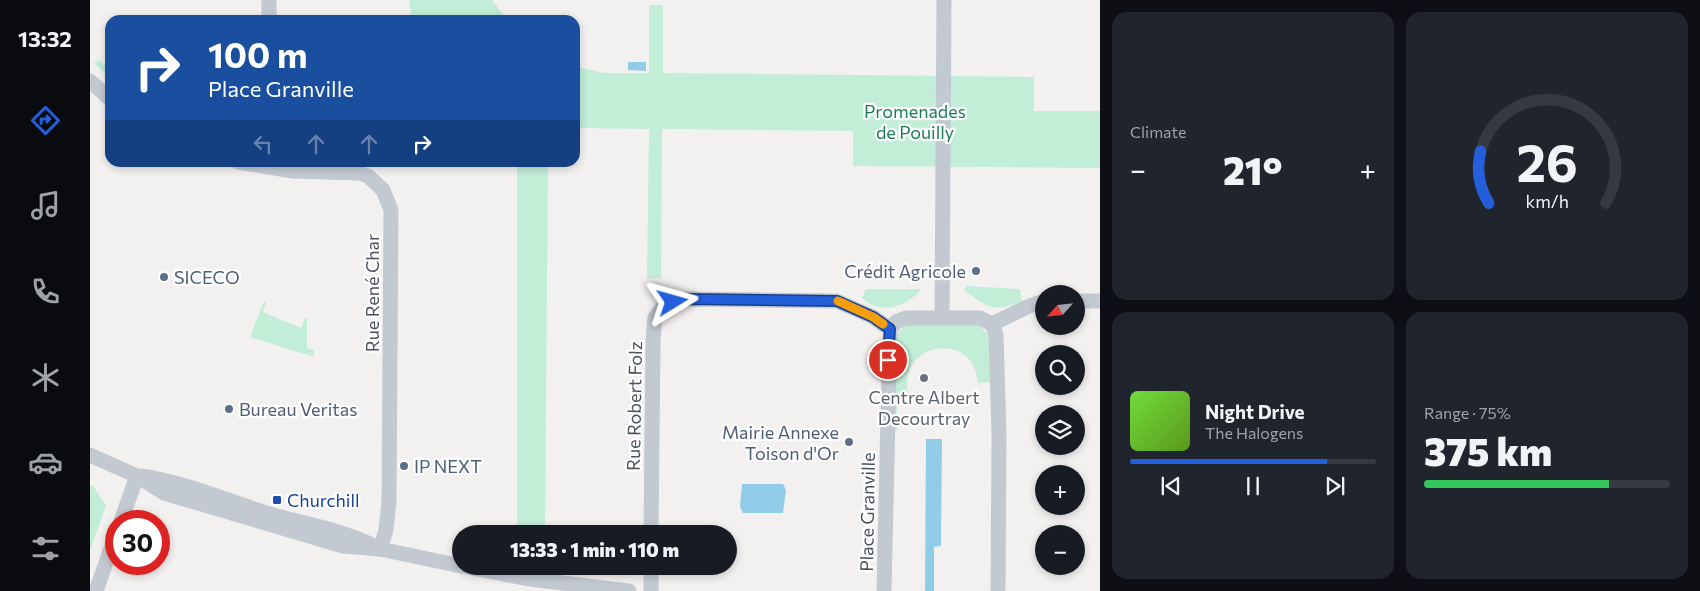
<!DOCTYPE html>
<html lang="en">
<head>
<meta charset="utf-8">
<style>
	body { margin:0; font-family:Commissioner,sans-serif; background:#20242c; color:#f1f3f6; height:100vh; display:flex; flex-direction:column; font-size:19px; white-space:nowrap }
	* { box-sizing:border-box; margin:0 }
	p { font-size:16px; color:#9ea1a6 }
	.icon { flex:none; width:28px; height:28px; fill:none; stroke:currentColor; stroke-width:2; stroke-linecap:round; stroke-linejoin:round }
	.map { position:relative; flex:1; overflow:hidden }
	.drawer { display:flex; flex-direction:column; gap:12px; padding:12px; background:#0d0f14; width:600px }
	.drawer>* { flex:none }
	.hud { position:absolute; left:15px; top:15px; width:475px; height:152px; border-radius:15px; box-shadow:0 2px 8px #0003; background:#1a4fa0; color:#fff; overflow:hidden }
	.needle { width:32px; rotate:243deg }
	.fabs { position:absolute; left:945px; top:285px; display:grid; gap:10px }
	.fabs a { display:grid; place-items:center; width:50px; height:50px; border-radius:50%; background:#171b24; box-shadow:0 2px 8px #0003; font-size:25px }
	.speed { position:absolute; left:15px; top:510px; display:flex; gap:10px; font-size:25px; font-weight:700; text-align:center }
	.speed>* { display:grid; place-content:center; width:65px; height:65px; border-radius:50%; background:#171b24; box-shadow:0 2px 8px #0003; line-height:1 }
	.speed .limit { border:8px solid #d22; background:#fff; color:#111 }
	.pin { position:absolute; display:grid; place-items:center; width:42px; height:42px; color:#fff; margin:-21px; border:2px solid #fff; border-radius:50%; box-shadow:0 1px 5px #0007 }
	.me { position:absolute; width:55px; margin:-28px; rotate:82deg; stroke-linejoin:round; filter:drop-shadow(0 0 4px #0008) }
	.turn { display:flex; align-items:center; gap:18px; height:105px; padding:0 20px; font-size:22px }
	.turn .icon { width:65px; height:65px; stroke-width:2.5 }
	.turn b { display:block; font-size:35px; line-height:42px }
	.lanes { display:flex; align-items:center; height:48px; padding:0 20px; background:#0003; justify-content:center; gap:25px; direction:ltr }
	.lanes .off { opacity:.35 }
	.big { font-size:38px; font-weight:800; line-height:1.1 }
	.drawer .card { flex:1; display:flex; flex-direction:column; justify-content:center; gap:8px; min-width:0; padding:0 18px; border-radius:15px; background:#20242c }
	.drawer .dial { align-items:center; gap:0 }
	.dial svg { height:130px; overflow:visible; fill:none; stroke:#363941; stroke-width:7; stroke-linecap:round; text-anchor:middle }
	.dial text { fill:#f1f3f6; stroke:none }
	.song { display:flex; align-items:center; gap:15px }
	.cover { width:60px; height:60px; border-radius:8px; background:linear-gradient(135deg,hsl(100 70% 55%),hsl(90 70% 35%)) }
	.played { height:5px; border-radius:2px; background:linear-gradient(90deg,#235fda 80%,#363941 80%) }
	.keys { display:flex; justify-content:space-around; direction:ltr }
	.heat { display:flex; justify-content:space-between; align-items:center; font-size:28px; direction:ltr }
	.charge { height:8px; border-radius:4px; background:linear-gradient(90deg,#34c759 75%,#363941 0) }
	.drawer .tiles { flex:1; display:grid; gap:12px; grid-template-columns:repeat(2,1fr) }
	.trip { position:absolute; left:362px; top:525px; width:285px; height:50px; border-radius:25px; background:#171b24; box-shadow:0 2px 8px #0003; font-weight:800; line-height:50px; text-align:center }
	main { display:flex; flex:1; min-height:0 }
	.menu { display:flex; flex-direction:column; width:90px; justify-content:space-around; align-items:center; background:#090b0e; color:#9ea1a6 }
	.menu .icon { width:35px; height:35px }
	.menu .selected { color:#235fda }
	.menu b { font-size:22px; color:#f1f3f6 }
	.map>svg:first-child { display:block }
	.green { fill:#c2edd7 }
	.water { fill:#91cce8 }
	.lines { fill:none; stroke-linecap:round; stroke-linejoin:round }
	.minor { stroke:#c2c9d1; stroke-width:15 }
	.route-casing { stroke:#173e8e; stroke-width:12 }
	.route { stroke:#235fda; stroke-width:9 }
	.slow { stroke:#f59e0b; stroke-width:9 }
	.service-dot { fill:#5c6f8a; stroke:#fff; stroke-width:2 }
	.worship-dot { fill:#6b7280; stroke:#fff; stroke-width:2 }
	.transit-dot { fill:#1a4fb4; stroke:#fff; stroke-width:2 }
	.labels { text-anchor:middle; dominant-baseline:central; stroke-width:4.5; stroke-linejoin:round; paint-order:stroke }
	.park-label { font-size:18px; fill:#1c7c57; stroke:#fff }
	.service-label { font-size:18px; fill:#4e5e75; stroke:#fff; text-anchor:start }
	.street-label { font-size:18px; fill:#49515d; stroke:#fff }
	.worship-label { font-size:18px; fill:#5b616d; stroke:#fff }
	.transit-label { font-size:18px; fill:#164399; stroke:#fff; text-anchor:start }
</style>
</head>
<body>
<main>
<nav class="menu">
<b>13:32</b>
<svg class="icon selected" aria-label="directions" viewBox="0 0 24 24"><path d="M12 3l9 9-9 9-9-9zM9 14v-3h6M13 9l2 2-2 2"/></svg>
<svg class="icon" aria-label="music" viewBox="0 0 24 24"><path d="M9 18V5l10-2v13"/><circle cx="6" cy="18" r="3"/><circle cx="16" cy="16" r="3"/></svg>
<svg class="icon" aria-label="phone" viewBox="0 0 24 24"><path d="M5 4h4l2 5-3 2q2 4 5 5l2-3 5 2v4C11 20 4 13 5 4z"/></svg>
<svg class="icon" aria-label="climate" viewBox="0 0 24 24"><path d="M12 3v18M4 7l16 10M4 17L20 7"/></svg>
<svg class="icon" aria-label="car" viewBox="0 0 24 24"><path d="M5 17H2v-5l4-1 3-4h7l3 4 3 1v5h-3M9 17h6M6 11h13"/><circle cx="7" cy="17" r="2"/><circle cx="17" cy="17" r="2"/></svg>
<svg class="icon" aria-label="filters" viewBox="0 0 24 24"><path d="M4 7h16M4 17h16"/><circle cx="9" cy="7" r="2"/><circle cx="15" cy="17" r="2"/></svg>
</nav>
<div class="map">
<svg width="1010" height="591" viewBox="0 0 1010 591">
	<rect width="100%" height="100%" fill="#f3f1f0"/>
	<g class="green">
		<path d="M 319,0 L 402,0 L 417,20 L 322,20 Z"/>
		<path d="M 559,5 L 573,5 L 573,73 L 944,77 L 944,111 L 1010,111 L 1010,168 L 763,166 L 763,131 L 572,129 L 571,278 L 557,278 L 559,129 L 485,128 L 485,66 L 514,73 L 559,73 Z"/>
		<path d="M 9,60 L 18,69 L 20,67 L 20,78 L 4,63 Z"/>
		<path d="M 320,162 L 458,163 L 455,534 L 427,534 L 427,163 L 319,165 Z"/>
		<path d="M 877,286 L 930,289 L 932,301 C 903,313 900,308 875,291 L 874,289 Z"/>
		<path d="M 776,289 L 830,289 L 831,290 C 814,308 791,315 772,298 Z"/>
		<path d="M 174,301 L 176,303 L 173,312 L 211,328 L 215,318 L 217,318 L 217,348 L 224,350 L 224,357 L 160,337 Z"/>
		<path d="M 821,324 L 887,325 C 907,335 901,362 902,382 L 888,383 C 885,329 803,341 819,398 L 807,398 L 807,431 L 801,430 L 805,336 L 814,327 Z"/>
		<path d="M 0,485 L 4,487 L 16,506 L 0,550 Z"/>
	</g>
	<g class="water">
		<path d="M 538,62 L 556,62 L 556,71 L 538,70 Z"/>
		<path d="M 836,439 L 852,439 L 851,546 L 844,547 L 844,591 L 835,591 Z"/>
		<path d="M 652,484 L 693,484 L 696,490 L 693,513 L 653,513 L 650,507 Z"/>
	</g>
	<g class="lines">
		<g class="minor">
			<path d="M 179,20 L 179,0"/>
			<path d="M 0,81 L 20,99"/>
			<path d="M 148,162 L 203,171 L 269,173 L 278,176 L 293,190 L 301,210 L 299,501 L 296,530 L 290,549"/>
			<path d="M 986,301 L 1010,301"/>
			<path d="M 852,318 L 854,0"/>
			<path d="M 902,324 L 937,307 L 954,301"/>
			<path d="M 0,455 L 47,476 L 74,493 L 253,546 L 290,549 L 371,566"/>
			<path d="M 51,476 C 95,482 137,501 180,514 C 214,524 248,529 280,544"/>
			<path d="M 31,521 L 47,476"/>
			<path d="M 561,534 L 563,341 L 565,317 L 572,309 L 596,299 L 747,301 L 783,317 L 800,329"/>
			<path d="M 373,566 L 439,579 L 539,591"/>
			<path d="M 6,591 L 26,534"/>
			<path d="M 561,591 L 561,566"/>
			<path d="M 794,591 L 800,329 L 806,322 L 816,318 L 890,318 L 902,324 L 906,335 L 909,435 L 908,591"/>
		</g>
	</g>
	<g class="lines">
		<defs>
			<path id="route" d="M 583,302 L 596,299 L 747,301 L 783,317 L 800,329 L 798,360"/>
		</defs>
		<use href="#route" class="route-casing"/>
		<use href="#route" class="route"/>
		<path class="slow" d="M 748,301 L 783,317 L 793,324"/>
	</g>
	<g class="service-dot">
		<circle cx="886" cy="271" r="5"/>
		<circle cx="74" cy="277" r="5"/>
		<circle cx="139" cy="409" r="5"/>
		<circle cx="759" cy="442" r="5"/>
		<circle cx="314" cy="466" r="5"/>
	</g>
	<circle class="worship-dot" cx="834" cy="378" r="5"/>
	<rect class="transit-dot" x="182" y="495" width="10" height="10" rx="2.5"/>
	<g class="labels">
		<g class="park-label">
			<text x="825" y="111">Promenades<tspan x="825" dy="21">de Pouilly</tspan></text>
		</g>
		<g class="service-label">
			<text x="876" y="271" text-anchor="end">Crédit Agricole</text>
			<text x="84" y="277">SICECO</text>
			<text x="149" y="409">Bureau Veritas</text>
			<text x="749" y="432" text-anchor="end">Mairie Annexe<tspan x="749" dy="21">Toison d'Or</tspan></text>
			<text x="324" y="466">IP NEXT</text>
		</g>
		<g class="street-label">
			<text transform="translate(282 293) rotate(-90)">Rue René Char</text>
			<text transform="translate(544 406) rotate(-89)">Rue Robert Folz</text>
			<text transform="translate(777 512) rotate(-89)">Place Granville</text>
		</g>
		<g class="worship-label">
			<text x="834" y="397">Centre Albert<tspan x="834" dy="21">Decourtray</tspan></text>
		</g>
		<g class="transit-label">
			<text x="197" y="500">Churchill</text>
		</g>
	</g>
</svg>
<div class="fabs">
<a><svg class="needle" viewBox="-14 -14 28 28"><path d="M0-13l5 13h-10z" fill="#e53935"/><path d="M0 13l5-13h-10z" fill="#9ea1a6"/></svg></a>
<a><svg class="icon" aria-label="search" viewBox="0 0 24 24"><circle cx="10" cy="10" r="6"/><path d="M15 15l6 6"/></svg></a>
<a><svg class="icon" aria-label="layers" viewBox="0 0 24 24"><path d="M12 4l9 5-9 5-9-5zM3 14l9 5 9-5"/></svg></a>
<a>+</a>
<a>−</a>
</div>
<div class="speed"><div class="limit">30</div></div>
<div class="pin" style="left:798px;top:360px;background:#d93025"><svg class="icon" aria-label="arrive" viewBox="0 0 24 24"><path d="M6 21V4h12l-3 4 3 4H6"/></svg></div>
<svg class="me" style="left:583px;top:302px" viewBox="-20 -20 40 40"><path d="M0-17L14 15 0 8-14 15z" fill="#235fda" stroke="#fff" stroke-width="4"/></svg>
<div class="trip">13:33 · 1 min · 110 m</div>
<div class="hud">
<div class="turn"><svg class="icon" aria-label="right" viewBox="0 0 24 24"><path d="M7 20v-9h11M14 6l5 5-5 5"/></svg><div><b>100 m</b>Place Granville</div></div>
<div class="lanes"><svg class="icon off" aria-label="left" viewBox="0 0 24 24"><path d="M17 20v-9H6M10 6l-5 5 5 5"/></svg><svg class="icon off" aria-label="ahead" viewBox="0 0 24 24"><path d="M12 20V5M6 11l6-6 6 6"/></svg><svg class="icon off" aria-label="ahead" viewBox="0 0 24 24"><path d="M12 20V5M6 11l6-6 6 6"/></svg><svg class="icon" aria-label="right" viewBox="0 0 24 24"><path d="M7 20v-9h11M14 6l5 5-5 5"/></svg></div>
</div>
</div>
<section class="drawer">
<div class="tiles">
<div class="card"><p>Climate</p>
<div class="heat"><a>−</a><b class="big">21°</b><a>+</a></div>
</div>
<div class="card dial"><svg viewBox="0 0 100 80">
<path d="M14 69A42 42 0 1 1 86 69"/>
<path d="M14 69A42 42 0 0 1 9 37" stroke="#235fda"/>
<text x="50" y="56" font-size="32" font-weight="700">26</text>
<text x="50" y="72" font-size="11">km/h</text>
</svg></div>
<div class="card">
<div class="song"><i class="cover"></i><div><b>Night Drive</b><p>The Halogens</p></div></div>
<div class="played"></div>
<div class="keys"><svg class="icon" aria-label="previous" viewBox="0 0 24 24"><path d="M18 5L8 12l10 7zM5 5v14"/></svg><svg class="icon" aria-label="pause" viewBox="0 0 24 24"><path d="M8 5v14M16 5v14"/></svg><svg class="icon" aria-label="next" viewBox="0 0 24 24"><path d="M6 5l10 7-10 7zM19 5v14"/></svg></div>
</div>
<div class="card"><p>Range · 75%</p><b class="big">375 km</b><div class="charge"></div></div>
</div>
</section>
</main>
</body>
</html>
